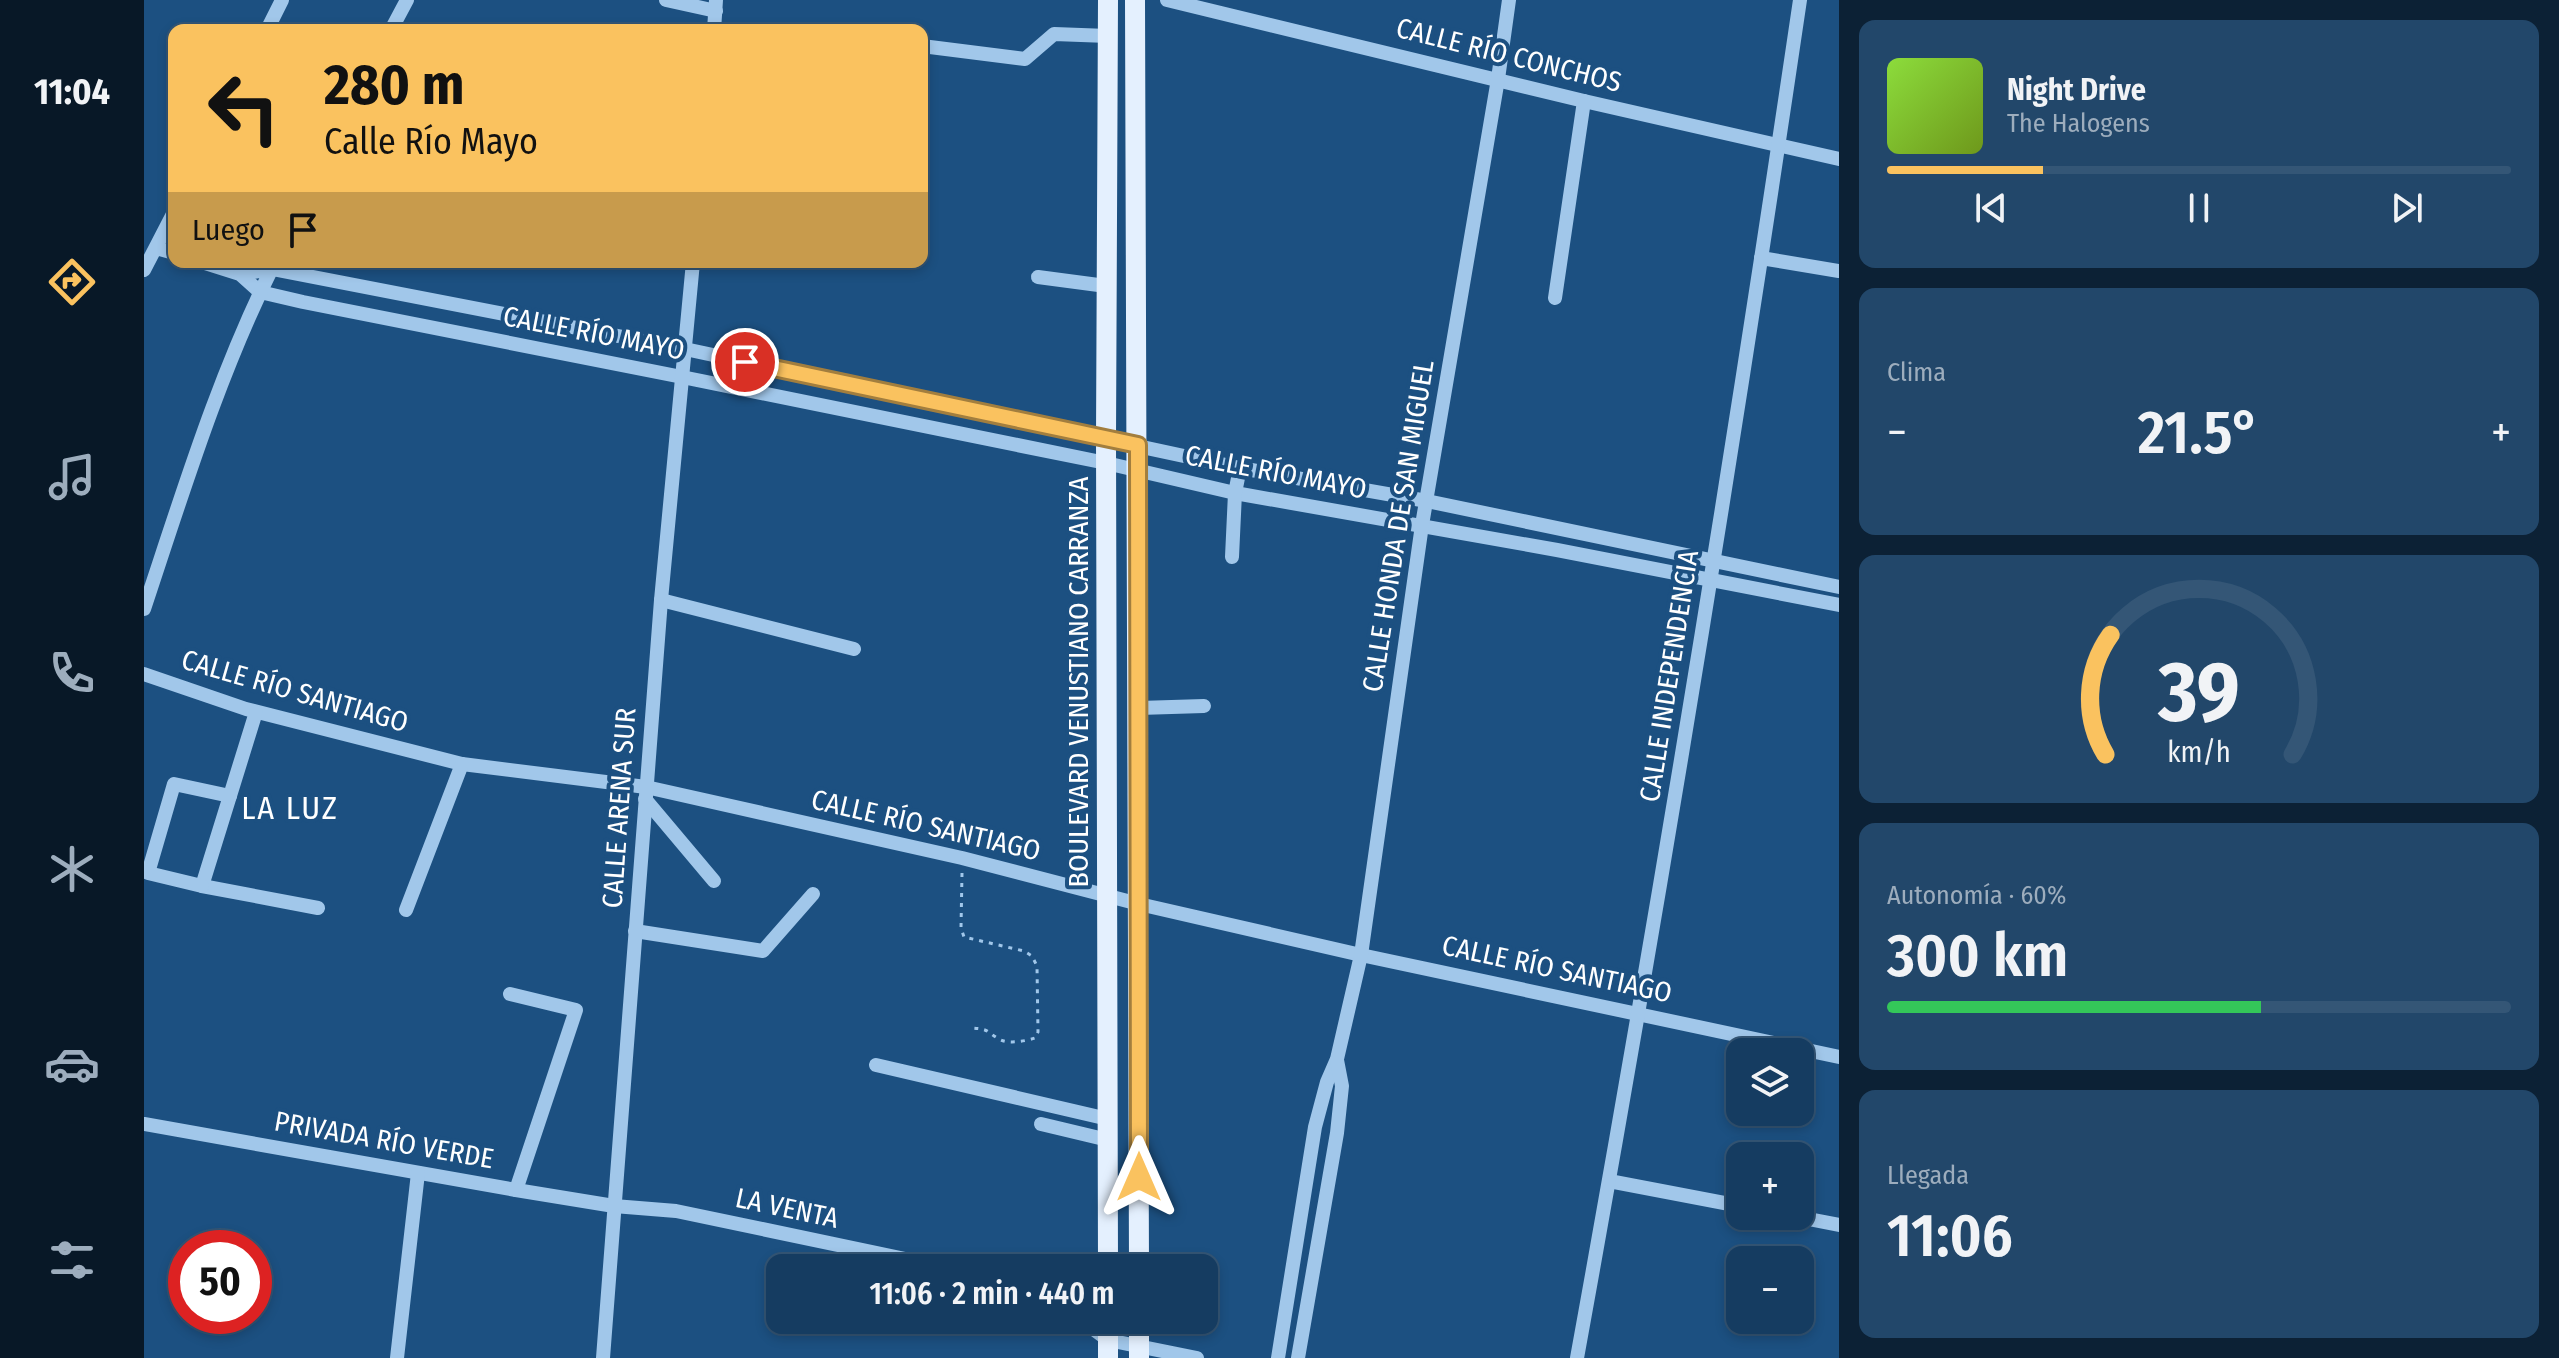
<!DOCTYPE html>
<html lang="es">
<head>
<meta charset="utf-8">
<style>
	body { margin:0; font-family:"Fira Sans Condensed",sans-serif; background:#22476a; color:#f1f3f6; height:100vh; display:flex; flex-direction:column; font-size:30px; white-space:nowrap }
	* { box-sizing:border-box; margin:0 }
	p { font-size:26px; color:#9dadbd }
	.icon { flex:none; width:44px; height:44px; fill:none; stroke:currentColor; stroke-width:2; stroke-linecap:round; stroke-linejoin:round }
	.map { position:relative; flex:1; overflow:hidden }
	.sheet { display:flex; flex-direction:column; gap:20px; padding:20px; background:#0c2135; width:720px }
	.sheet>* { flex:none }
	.guide { position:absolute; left:24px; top:24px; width:760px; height:244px; border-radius:16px; box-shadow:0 4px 12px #0003,0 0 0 2px #345676; background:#fac25f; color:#111; overflow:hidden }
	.tools { position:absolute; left:1582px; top:1038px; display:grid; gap:16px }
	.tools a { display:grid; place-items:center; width:88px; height:88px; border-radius:16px; background:#153c61; box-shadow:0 4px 12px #0003,0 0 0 2px #345676; font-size:40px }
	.speed { position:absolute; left:24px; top:1230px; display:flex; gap:16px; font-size:40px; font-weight:700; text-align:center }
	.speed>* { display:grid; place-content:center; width:104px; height:104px; border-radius:50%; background:#153c61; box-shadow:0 4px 12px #0003,0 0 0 2px #345676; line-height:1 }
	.speed .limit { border:12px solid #d22; background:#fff; color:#111 }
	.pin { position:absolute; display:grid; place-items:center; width:68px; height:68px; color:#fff; margin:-34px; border:4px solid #fff; border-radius:50%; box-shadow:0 2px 8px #0007 }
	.me { position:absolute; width:88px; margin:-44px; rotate:0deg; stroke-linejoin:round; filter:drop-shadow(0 0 6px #0008) }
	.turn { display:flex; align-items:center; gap:28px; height:168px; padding:0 24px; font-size:36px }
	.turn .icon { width:104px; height:104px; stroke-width:2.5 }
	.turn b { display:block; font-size:56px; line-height:68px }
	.then { display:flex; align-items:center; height:76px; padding:0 24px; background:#0003; gap:16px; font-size:30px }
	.big { font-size:60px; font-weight:600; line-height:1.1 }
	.sheet .card { flex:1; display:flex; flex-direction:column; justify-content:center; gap:12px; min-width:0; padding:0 28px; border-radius:16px; background:#22476a }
	.sheet .dial { align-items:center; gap:0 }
	.dial svg { height:208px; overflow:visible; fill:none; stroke:#345676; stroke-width:7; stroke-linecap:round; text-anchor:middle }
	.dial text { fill:#f1f3f6; stroke:none }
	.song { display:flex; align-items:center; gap:24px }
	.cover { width:96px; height:96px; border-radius:12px; background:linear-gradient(135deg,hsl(90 70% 55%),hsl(80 70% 35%)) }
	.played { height:8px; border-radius:4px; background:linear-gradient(90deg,#fac25f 25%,#345676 25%) }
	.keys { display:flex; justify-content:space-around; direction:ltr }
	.heat { display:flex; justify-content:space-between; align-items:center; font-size:44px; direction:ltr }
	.charge { height:12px; border-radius:6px; background:linear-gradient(90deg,#34c759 60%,#345676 0) }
	.trip { position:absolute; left:622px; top:1254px; width:452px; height:80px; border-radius:16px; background:#153c61; box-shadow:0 4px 12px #0003,0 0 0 2px #345676; font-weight:600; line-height:80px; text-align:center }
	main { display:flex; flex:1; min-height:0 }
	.dock { display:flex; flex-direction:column; width:144px; justify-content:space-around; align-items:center; background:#081827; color:#9dadbd }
	.dock .icon { width:56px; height:56px }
	.dock .current { color:#fac25f }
	.dock b { font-size:36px; color:#f1f3f6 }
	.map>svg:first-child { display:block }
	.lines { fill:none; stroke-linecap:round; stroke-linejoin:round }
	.path { stroke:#a1c7ea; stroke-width:3; stroke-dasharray:4 6; stroke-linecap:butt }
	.minor { stroke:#a1c7ea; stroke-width:14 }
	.major { stroke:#e4f0fe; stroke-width:20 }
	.route-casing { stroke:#a27e3e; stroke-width:20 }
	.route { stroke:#fac25f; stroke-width:14 }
	.labels { text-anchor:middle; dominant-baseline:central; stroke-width:8; stroke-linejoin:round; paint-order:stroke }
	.street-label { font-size:28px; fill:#fff; stroke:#1c5081 }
	.quarter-label { font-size:32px; letter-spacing:2px; fill:#fff; stroke:#1c5081 }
</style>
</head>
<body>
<main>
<nav class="dock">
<b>11:04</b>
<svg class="icon current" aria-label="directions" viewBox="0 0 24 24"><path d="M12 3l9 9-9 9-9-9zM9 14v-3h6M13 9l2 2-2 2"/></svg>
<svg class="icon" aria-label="music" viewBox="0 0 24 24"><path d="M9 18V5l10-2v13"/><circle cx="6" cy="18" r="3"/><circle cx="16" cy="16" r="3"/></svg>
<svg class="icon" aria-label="phone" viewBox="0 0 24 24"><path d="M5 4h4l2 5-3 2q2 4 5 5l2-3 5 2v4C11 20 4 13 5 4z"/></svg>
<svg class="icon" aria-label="climate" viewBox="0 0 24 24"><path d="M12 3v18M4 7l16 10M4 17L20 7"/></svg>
<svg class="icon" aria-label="car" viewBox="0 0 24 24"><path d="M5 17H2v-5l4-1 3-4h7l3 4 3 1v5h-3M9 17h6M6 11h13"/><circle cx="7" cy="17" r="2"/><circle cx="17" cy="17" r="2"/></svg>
<svg class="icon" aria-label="filters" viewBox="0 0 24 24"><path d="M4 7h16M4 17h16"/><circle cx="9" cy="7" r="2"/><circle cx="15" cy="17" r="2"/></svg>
</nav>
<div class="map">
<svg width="1695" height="1358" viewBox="0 0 1695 1358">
	<rect width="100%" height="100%" fill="#1c5081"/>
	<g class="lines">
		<path class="path" d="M 818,873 L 817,928 L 820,937 L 880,951 L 888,956 L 893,966 L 894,1032 L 891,1038 C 882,1041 866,1044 857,1040 C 841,1032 848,1029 826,1028"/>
		<g class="minor">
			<path d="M 522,0 L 572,11"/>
			<path d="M 1023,0 L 1440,101 L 1695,159"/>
			<path d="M 123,30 L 138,0"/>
			<path d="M 247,30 L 263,0"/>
			<path d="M 570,30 L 572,0"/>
			<path d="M 778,46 L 881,59 L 910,34 L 964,36"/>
			<path d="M 12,248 L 30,253"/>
			<path d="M 1617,258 L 1695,271"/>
			<path d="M 58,262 L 96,274 L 116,292 L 159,302 L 538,377 L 962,463 L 1091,493 L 1413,550 L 1695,605"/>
			<path d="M 0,270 L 30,212"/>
			<path d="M 96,274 L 128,269 L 541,349 L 1096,468 L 1283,501 L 1695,587"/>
			<path d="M 894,277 L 962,286"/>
			<path d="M 1411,298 L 1440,101"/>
			<path d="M 1088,557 L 1091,493 L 1096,468"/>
			<path d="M 517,600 L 710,649"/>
			<path d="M 0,609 C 39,492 75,373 131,262"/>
			<path d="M 0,674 L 102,709 L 318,764 L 502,787 L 818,858 L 995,904 L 1217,955 L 1695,1057"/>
			<path d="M 995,708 L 1060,706"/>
			<path d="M 112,712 L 58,886 L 174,908"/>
			<path d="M 501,799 L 570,881"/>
			<path d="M 58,886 L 4,873 L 30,784 L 86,796"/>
			<path d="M 262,910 L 318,764"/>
			<path d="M 491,931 L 619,951 L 669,894"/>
			<path d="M 366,994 L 432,1010 L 372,1190"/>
			<path d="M 732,1065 L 964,1119"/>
			<path d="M 0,1124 L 372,1190 L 470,1206 L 532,1211 L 804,1268"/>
			<path d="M 897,1124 L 964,1140"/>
			<path d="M 1465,1181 L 1596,1206"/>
			<path d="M 1649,1216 L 1695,1225"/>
			<path d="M 937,1320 L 964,1340 L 1053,1358"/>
			<path d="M 253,1358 L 274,1173"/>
			<path d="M 459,1358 L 517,600 L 549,262"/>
			<path d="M 1134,1358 L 1171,1127 L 1183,1082 L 1193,1059 L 1217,955 L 1278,525 L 1354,79 L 1365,0"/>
			<path d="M 1154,1358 L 1193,1133 L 1198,1086 L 1193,1060"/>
			<path d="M 1433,1358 C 1515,907 1589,454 1656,0"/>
		</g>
		<g class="major">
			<path d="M 964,0 L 962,438 L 964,1268"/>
			<path d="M 991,0 L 995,1268"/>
			<path d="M 964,1358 L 964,1320"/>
			<path d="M 995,1358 L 995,1320"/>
		</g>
	</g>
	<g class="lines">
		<defs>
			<path id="route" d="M 601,362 L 994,445 L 995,1177"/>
		</defs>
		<use href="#route" class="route-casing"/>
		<use href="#route" class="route"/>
	</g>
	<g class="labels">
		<g class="street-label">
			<text transform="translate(1365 55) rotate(14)">CALLE RÍO CONCHOS</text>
			<text transform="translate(450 333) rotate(11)">CALLE RÍO MAYO</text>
			<text transform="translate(1132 472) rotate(11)">CALLE RÍO MAYO</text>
			<text transform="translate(1254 526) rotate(-81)">CALLE HONDA DE SAN MIGUEL</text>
			<text transform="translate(1525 676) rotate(-81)">CALLE INDEPENDENCIA</text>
			<text transform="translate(934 682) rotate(-90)">BOULEVARD VENUSTIANO CARRANZA</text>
			<text transform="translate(151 691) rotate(16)">CALLE RÍO SANTIAGO</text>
			<text transform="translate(475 808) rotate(-86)">CALLE ARENA SUR</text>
			<text transform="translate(782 825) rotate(13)">CALLE RÍO SANTIAGO</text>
			<text transform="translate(1413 969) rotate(12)">CALLE RÍO SANTIAGO</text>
			<text transform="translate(240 1140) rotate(10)">PRIVADA RÍO VERDE</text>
			<text transform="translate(643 1208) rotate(12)">LA VENTA</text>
		</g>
		<g class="quarter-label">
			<text x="146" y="808">LA LUZ</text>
		</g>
	</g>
</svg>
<div class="tools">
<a><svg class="icon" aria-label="layers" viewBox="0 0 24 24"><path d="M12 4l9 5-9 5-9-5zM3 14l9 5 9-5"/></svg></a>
<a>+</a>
<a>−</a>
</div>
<div class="speed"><div class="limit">50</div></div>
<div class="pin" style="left:601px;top:362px;background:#d93025"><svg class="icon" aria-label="arrive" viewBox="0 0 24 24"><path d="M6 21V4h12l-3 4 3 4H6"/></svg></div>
<svg class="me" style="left:995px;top:1177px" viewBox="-20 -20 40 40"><path d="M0-17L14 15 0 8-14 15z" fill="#fac25f" stroke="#fff" stroke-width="4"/></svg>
<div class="trip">11:06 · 2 min · 440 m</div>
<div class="guide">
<div class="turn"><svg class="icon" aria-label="left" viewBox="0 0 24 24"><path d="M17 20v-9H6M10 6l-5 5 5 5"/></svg><div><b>280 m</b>Calle Río Mayo</div></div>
<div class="then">Luego<svg class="icon" aria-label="arrive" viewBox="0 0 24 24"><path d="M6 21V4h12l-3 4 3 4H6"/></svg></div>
</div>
</div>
<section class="sheet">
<div class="card">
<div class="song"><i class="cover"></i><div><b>Night Drive</b><p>The Halogens</p></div></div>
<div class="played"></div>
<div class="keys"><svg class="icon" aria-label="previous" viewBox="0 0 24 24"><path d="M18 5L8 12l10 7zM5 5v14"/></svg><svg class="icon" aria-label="pause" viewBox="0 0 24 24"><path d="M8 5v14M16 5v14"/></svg><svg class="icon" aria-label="next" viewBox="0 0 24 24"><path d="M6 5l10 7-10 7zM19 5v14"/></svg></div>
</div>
<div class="card"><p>Clima</p>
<div class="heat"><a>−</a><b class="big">21.5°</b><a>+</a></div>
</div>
<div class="card dial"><svg viewBox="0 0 100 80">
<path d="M14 69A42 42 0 1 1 86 69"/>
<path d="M14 69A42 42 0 0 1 16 23" stroke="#fac25f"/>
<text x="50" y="56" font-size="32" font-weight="700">39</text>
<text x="50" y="72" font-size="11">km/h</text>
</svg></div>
<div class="card"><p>Autonomía · 60%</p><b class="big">300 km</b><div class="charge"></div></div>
<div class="card"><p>Llegada</p><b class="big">11:06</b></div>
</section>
</main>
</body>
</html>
